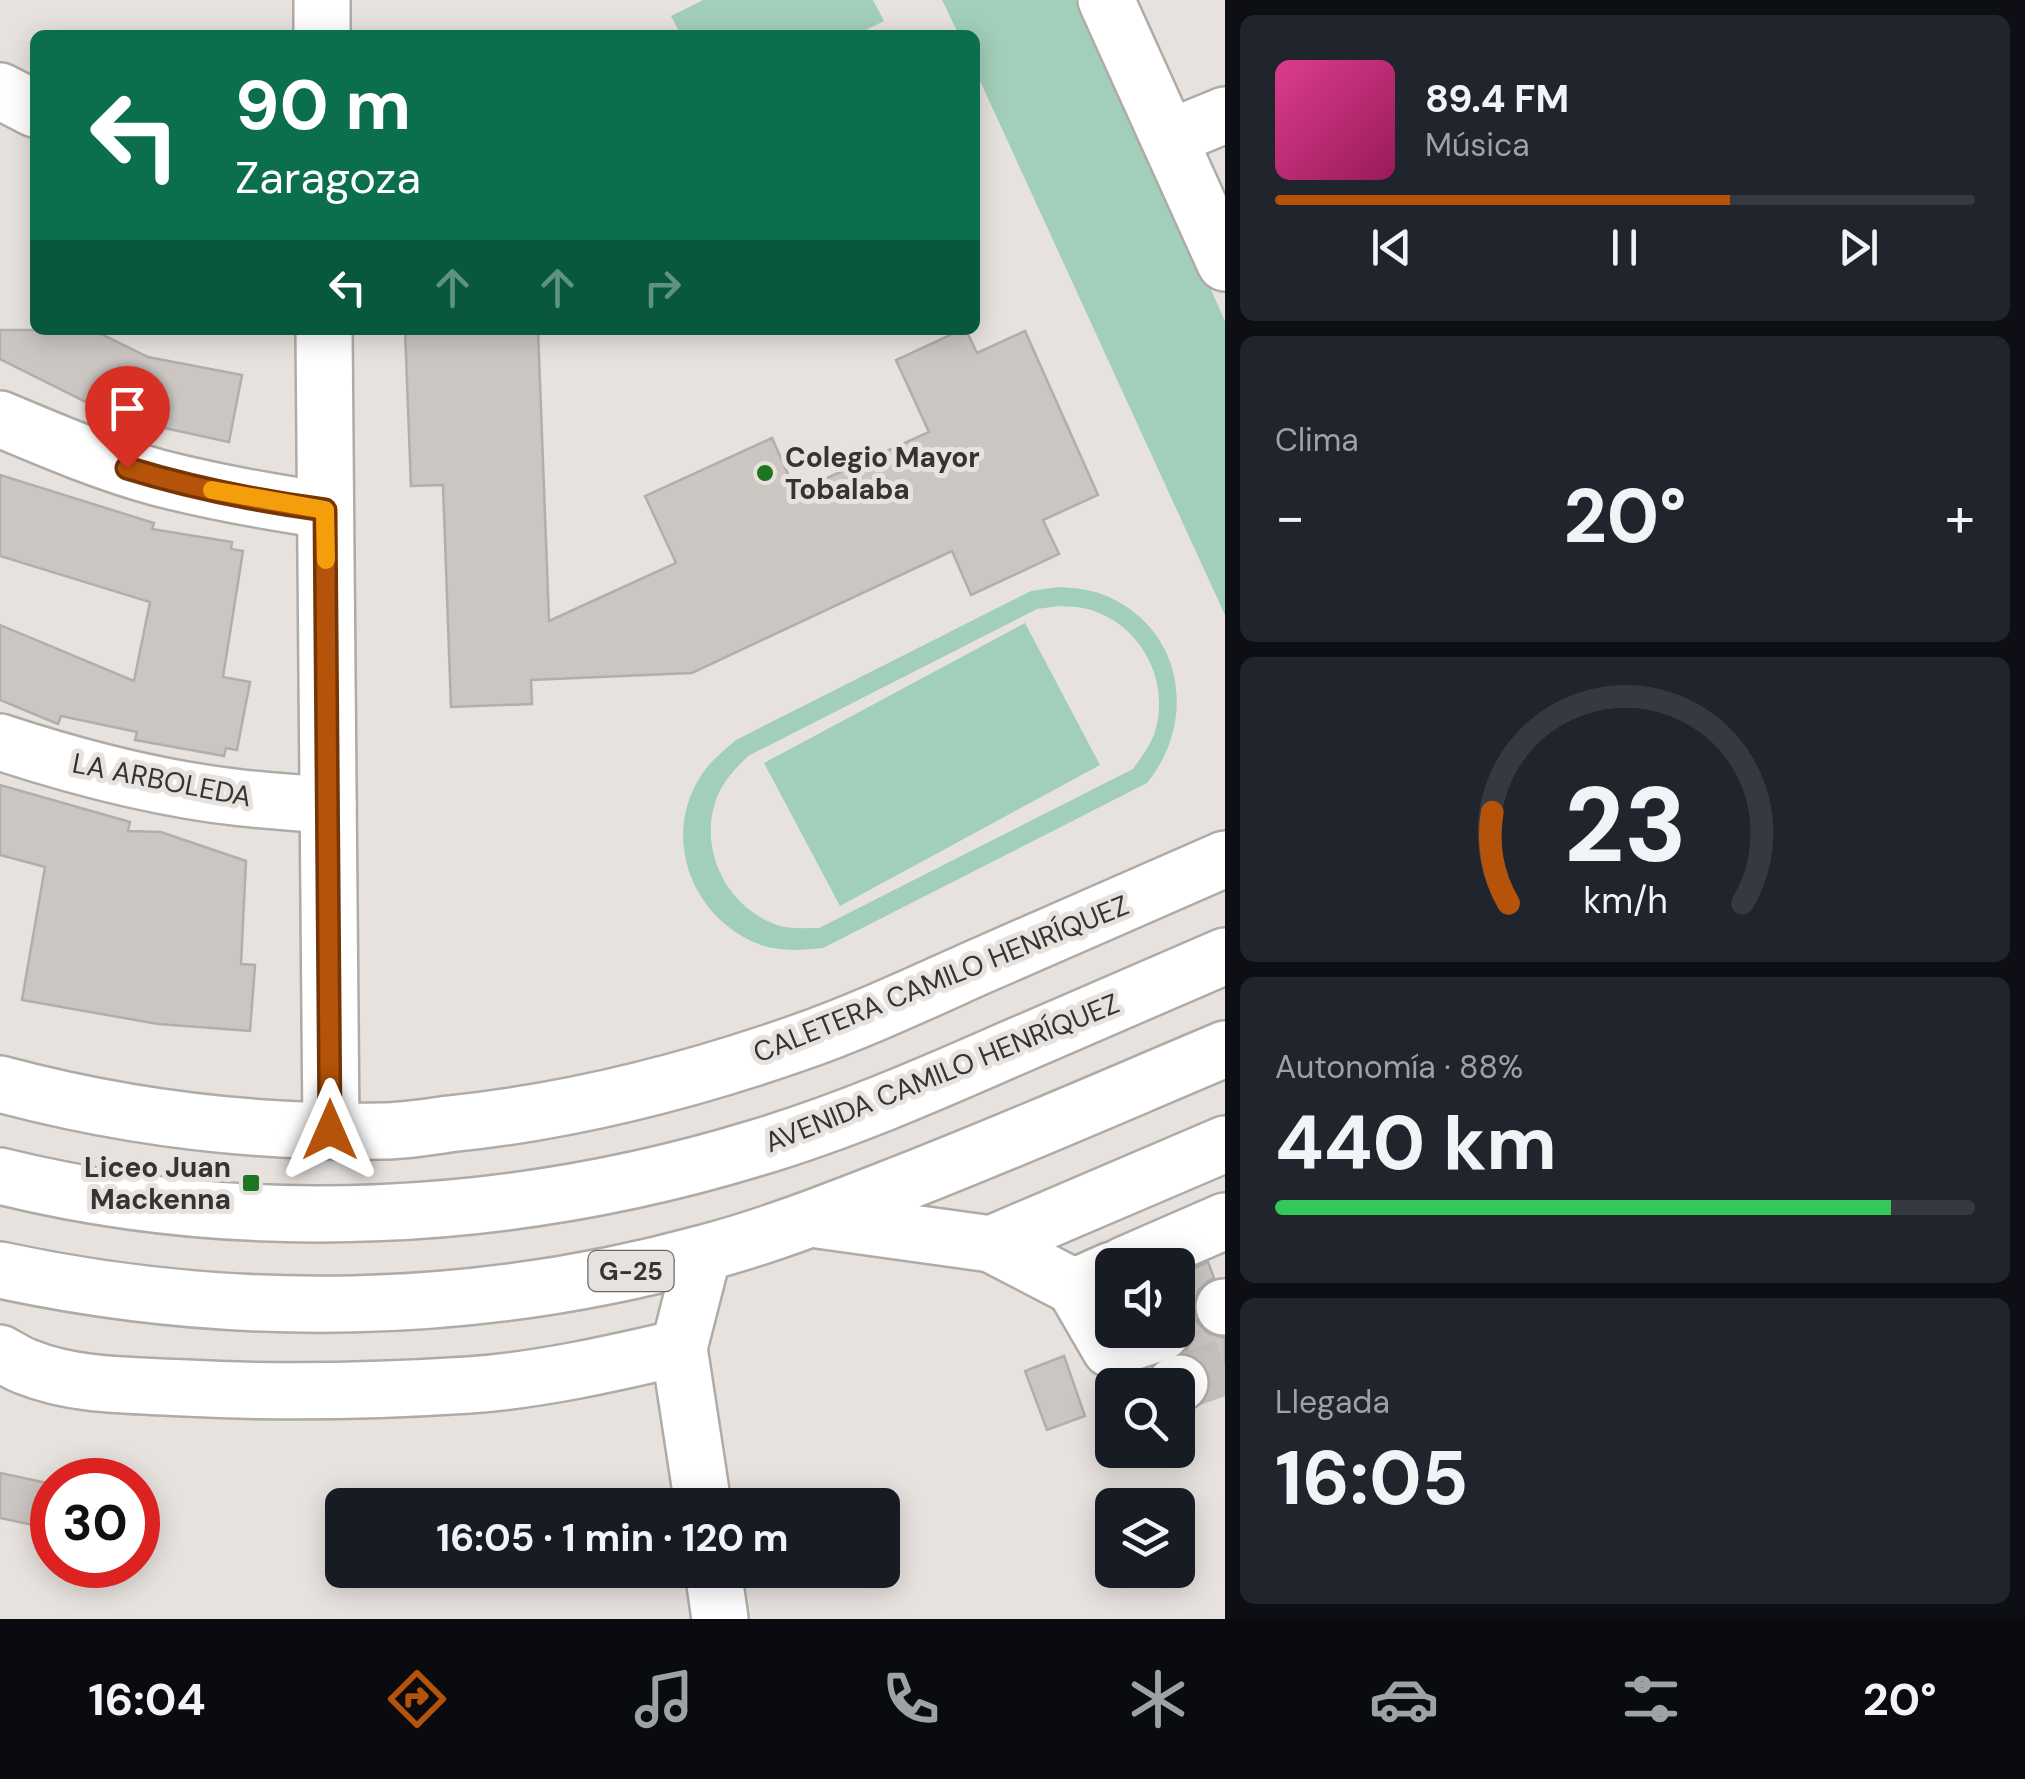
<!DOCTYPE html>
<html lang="es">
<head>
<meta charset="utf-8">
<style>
	body { margin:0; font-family:"DM Sans",sans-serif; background:#20242c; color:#f1f3f6; height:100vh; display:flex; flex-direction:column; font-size:38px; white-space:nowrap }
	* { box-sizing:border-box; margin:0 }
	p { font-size:32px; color:#9ea1a6 }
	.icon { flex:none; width:55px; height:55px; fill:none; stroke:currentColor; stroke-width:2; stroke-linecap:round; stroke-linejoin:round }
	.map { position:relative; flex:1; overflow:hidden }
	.drawer { display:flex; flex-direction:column; gap:15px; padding:15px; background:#0d0f14; width:800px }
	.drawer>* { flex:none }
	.guide { position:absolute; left:30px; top:30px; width:950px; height:305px; border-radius:15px; box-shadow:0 5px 25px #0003; background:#0b6e4f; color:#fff; overflow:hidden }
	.controls { position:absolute; left:1095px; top:1248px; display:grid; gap:20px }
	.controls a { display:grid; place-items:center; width:100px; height:100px; border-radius:15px; background:#171b24; box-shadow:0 5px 25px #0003; font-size:50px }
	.speed { position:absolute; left:30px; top:1458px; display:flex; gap:20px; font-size:50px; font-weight:700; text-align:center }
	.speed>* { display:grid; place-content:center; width:130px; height:130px; border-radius:50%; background:#171b24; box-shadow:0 5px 25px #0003; line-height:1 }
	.speed .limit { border:15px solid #d22; background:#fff; color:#111 }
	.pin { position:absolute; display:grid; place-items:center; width:85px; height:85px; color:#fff; margin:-102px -42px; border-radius:50% 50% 50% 0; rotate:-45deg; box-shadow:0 0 10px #0007 }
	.pin .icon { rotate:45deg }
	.me { position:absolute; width:110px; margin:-55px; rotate:0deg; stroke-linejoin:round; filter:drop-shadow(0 0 8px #0008) }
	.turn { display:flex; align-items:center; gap:35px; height:210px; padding:0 40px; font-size:45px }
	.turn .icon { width:130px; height:130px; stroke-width:2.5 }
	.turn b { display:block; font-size:70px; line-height:85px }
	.lanes { display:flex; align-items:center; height:95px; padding:0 40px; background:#0003; justify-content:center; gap:50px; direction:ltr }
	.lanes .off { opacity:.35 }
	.big { font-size:75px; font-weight:700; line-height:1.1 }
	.drawer .widget { flex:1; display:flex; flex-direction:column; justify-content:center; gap:15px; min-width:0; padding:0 35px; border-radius:15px; background:#20242c }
	.drawer .dial { align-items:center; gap:0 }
	.dial svg { height:260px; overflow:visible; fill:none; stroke:#363941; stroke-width:7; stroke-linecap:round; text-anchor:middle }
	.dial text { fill:#f1f3f6; stroke:none }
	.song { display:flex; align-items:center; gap:30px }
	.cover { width:120px; height:120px; border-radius:15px; background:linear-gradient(135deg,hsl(330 70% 55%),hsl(330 70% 35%)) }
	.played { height:10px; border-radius:5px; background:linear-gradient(90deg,#b45309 65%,#363941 65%) }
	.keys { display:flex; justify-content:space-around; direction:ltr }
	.heat { display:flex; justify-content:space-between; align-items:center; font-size:55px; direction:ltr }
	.charge { height:15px; border-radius:8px; background:linear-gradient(90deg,#34c759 88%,#363941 0) }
	.trip { position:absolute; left:325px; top:1488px; width:575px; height:100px; border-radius:15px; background:#171b24; box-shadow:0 5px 25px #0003; font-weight:700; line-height:100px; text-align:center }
	.menu { display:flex; height:160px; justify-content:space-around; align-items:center; background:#090b0e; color:#9ea1a6 }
	.menu .icon { width:70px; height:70px }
	.menu .selected { color:#b45309 }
	.menu b { font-size:45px; color:#f1f3f6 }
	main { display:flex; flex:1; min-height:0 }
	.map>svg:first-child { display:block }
	.green { fill:#a2cfba; fill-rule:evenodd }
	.building { fill:#cbc6c2; stroke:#b2aeaa; stroke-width:2.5 }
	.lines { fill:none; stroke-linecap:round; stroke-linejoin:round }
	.minor-tunnel { stroke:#c3bfbc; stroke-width:55; stroke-dasharray:55 28; stroke-linecap:butt }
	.minor-casing { stroke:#afaba7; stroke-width:60 }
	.major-casing { stroke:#afaba7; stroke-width:60 }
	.minor { stroke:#fff; stroke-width:55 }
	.major { stroke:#fff; stroke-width:55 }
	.route-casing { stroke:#753606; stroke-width:25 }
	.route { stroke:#b45309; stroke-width:18 }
	.slow { stroke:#f59e0b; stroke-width:18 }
	.poi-dot { fill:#1e7522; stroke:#e7e2de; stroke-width:4 }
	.labels { text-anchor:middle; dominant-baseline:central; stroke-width:10; stroke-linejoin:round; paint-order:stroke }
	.shield { fill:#e7e2de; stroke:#6a6866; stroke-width:2.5 }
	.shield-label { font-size:25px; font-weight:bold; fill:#353432 }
	.poi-label { font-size:28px; font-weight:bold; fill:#353432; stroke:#e7e2de; text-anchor:start }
	.street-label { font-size:28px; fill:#353432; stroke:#e7e2de }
</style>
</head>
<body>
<main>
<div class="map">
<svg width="1225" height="1619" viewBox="0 0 1225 1619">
	<rect width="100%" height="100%" fill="#e7e2de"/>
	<g class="green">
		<path d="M 703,0 L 873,0 L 884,21 L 856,35 L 681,35 L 671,16 Z"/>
		<path d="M 942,0 L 1082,0 L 1225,321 L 1225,615 L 975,70 L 975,35 L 959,35 Z"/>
		<path d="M 1058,587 C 1077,588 1095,590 1111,598 C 1185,633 1196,723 1147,783 L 823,948 C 802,950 781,952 761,945 C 695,921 661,842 699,779 C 708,763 722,752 736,740 L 1031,591 ZM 1059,606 C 1067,607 1075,606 1083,608 C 1136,619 1170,675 1156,728 C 1152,744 1142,756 1133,769 L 819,928 C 806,928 793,929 780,926 C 728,910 698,851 716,800 C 722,782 735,769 748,756 L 1037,609 Z"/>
		<path d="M 1025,623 L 1100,765 L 840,906 L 764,763 Z"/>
	</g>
	<g class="building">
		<path d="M 0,330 L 93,330 L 148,357 L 242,375 L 229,442 L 118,418 L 0,359 Z"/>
		<path d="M 405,330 L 538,330 L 549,621 L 676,563 L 645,496 L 772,438 L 796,492 L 929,432 L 896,360 L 961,330 L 966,330 L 977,353 L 1025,331 L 1098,495 L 1043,520 L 1059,554 L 971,595 L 952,551 L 692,673 L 531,680 L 532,704 L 451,707 L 443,485 L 411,486 Z"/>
		<path d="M 0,475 L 154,523 L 152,529 L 232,542 L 231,549 L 243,551 L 223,677 L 250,682 L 237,750 L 226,748 L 224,756 L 135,740 L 137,732 L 61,716 L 58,724 L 0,700 L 0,625 L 134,681 L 150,602 L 0,556 Z"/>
		<path d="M 0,785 L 130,822 L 128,831 L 161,832 L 246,861 L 241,964 L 255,965 L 250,1031 L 158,1024 L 22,1000 L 45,867 L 0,855 Z"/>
		<path d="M 1208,1262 L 1214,1278 L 1208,1281 L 1198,1291 L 1193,1308 L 1197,1322 L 1208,1333 L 1225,1338 L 1225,1391 L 1207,1397 L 1211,1386 L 1209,1371 L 1200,1359 L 1186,1352 L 1192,1339 L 1192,1323 L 1184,1309 L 1178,1306 L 1178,1276 Z"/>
		<path d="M 1064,1356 L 1085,1416 L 1047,1430 L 1025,1371 Z"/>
		<path d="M 0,1473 L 52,1484 L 52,1529 L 0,1518 Z"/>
	</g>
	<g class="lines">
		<path class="minor-tunnel" d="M 1180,1383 L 1225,1367"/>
		<defs>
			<g id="minor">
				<path d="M 322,0 L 322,35"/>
				<path d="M 1106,0 L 1225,263"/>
				<path d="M 0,91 L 35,109"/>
				<path d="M 1169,138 L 1225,115"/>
				<path d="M 324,330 L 331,1130"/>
				<path d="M 0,419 C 52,441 104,463 159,478 C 214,492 269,502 325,510"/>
				<path d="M 0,742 C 79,768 160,789 242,798 C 271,801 299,803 328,805"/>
				<path d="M 0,1084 C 123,1117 254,1133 382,1131 C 404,1131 427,1127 449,1124 C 567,1112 683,1083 795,1044 C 856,1023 916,995 976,968 C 1059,932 1142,895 1225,859"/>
				<path d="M 991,1244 L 1225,1144"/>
				<path d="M 991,1244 L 1074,1287 L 1112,1270"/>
				<path d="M 1124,1265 L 1225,1221"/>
				<path d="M 1074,1287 L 1110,1349 L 1162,1332"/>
				<path d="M 1224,1307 L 1225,1307"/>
				<path d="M 0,1353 C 9,1358 18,1364 27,1367 C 76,1387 134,1385 186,1388 C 279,1393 375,1391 469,1385 C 540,1380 610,1364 679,1348"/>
				<path d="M 1175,1385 L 1180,1383"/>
				<path d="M 703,1505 L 679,1348 L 703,1254"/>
				<path d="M 713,1570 L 720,1619"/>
			</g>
			<g id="major">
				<path d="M 0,1176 C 246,1237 514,1222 756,1148 C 843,1122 926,1086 1010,1049 C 1081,1018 1153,987 1225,956"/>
				<path d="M 818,1220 L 991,1244"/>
				<path d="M 0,1270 C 232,1320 475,1316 704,1253 C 765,1237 824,1214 883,1191 C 998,1147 1111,1097 1225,1049"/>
			</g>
		</defs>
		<use href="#minor" class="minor-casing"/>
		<use href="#major" class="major-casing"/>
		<use href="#minor" class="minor"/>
		<use href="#major" class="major"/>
	</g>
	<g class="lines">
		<defs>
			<path id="route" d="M 127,468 C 192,488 258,501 325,510 L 330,1130"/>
		</defs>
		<use href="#route" class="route-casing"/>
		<use href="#route" class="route"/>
		<path class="slow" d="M 212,490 L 325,510 L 326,560"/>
	</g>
	<g class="poi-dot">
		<circle cx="765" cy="473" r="10"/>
		<rect x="241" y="1173" width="20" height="20" rx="5"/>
	</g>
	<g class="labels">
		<rect class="shield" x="588.5" y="1251" width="85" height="40" rx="8"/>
		<g class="shield-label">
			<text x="631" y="1271">G-25</text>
		</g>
		<g class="poi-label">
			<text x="785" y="457">Colegio Mayor<tspan x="785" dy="32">Tobalaba</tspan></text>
			<text x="231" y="1167" text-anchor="end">Liceo Juan<tspan x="231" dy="32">Mackenna</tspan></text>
		</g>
		<g class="street-label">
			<text transform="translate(162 780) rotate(11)">LA ARBOLEDA</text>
			<text transform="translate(941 979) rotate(-22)">CALETERA CAMILO HENRÍQUEZ</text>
			<text transform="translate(942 1073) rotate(-22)">AVENIDA CAMILO HENRÍQUEZ</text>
		</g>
	</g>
</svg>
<div class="controls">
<a><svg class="icon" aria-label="sound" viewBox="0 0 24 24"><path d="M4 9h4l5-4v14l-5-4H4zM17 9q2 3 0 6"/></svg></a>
<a><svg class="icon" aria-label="search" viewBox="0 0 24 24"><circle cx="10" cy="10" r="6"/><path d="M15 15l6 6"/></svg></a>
<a><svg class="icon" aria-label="layers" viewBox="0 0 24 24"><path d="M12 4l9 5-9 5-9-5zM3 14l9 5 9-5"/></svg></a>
</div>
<div class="speed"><div class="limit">30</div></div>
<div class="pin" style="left:127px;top:468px;background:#d93025"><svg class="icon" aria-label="arrive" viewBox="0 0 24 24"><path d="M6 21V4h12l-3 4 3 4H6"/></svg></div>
<svg class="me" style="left:330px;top:1130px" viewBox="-20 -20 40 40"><path d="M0-17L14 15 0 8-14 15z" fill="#b45309" stroke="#fff" stroke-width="4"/></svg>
<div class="trip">16:05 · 1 min · 120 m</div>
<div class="guide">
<div class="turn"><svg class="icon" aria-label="left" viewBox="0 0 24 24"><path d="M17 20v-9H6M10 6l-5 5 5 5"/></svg><div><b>90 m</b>Zaragoza</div></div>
<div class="lanes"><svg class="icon" aria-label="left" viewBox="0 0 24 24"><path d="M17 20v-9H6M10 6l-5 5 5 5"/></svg><svg class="icon off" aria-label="ahead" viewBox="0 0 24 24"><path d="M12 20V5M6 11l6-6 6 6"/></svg><svg class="icon off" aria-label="ahead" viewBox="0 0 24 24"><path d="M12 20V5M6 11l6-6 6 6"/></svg><svg class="icon off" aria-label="right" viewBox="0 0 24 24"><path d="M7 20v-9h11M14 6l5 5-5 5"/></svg></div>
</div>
</div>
<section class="drawer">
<div class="widget">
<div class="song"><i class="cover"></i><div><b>89.4 FM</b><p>Música</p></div></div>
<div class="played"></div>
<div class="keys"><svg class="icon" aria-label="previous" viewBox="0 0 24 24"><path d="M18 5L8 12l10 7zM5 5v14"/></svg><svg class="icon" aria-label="pause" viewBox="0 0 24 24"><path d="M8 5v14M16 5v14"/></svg><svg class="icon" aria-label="next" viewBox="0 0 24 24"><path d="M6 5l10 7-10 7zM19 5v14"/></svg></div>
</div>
<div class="widget"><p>Clima</p>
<div class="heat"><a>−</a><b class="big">20°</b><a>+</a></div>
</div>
<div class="widget dial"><svg viewBox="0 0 100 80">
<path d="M14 69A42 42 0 1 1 86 69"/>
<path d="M14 69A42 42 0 0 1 9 41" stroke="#b45309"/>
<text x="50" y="56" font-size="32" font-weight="700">23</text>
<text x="50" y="72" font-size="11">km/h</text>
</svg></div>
<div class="widget"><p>Autonomía · 88%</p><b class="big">440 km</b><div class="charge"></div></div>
<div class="widget"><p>Llegada</p><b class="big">16:05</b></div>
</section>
</main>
<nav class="menu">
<b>16:04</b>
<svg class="icon selected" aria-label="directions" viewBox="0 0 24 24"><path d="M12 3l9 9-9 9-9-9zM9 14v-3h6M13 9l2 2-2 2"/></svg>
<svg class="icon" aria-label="music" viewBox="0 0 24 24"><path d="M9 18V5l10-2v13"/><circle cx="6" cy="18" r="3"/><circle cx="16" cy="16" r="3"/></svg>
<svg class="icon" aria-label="phone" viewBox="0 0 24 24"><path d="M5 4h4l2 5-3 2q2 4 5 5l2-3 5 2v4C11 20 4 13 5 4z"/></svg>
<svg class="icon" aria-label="climate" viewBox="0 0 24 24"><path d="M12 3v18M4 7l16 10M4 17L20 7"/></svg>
<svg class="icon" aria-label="car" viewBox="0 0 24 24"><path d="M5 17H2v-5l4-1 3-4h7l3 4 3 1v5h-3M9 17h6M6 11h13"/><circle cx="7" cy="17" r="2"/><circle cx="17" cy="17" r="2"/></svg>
<svg class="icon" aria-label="filters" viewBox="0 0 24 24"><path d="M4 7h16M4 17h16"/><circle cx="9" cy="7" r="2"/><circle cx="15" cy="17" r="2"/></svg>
<b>20°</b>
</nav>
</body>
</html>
